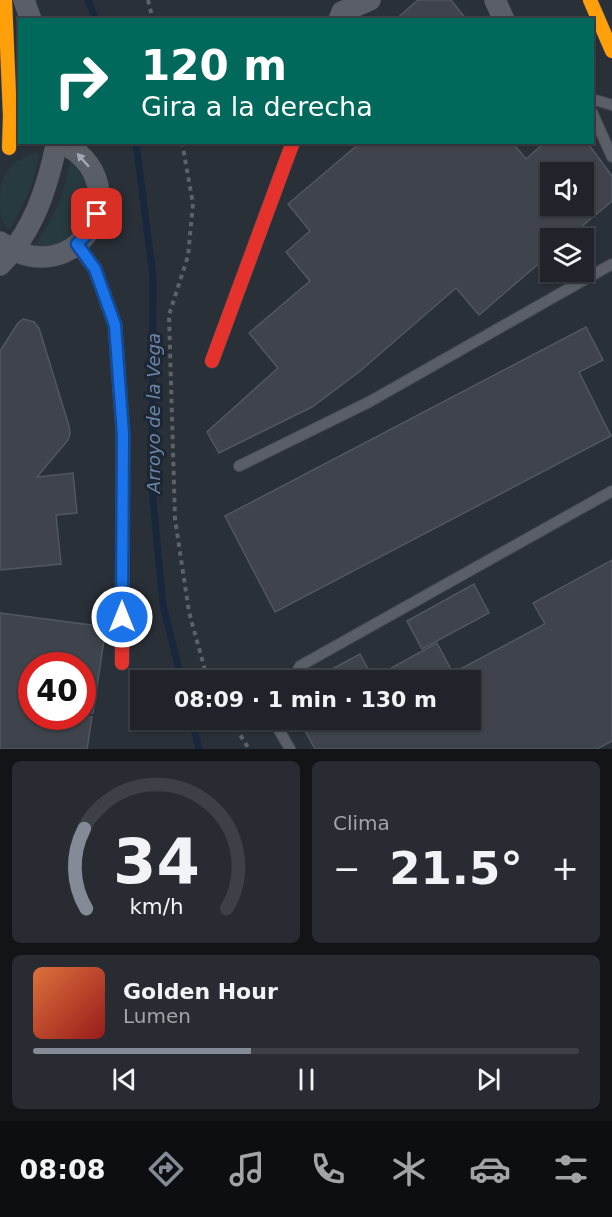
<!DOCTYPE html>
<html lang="es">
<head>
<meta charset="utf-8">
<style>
	body { margin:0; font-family:"DejaVu Sans",sans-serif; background:#282c32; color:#f1f3f6; height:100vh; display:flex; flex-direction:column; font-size:22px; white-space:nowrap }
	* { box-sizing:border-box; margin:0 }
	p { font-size:20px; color:#a2a4a8 }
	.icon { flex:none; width:33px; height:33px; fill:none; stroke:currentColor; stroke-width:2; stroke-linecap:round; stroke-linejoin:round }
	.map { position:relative; height:749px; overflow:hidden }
	.sheet { display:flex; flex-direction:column; gap:12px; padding:12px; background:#121417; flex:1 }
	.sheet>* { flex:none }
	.hud { position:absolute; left:18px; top:18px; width:576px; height:126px; border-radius:0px; box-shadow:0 2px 4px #0004,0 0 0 2px #3d4147; background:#00695c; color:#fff; overflow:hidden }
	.controls { position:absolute; left:540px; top:162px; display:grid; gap:12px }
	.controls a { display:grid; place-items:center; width:54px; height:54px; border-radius:0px; background:#20242a; box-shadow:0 2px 4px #0004,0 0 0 2px #3d4147; font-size:30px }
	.speed { position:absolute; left:18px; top:652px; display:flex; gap:12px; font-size:30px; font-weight:700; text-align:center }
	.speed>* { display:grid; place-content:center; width:78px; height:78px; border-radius:50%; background:#20242a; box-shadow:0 2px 4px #0004,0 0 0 2px #3d4147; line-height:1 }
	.speed .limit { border:9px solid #d22; background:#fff; color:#111 }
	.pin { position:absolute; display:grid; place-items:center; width:51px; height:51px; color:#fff; margin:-26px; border-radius:12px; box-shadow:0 3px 9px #0006 }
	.me { position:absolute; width:66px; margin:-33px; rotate:0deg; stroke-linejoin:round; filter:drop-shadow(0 0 4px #0008) }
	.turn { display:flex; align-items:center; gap:21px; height:126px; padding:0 24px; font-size:27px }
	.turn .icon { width:78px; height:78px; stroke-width:2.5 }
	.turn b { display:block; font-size:42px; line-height:51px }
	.big { font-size:45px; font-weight:600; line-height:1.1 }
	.sheet .tile { flex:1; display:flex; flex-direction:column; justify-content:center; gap:9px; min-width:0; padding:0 21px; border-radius:9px; background:#282c32 }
	.sheet .dial { align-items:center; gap:0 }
	.dial svg { height:156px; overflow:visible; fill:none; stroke:#3d4147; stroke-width:7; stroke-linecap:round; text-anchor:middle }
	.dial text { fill:#f1f3f6; stroke:none }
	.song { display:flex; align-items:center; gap:18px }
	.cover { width:72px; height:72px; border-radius:9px; background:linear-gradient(135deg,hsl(20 70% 55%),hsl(0 70% 35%)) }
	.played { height:6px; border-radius:3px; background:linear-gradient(90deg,#848b96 40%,#3d4147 40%) }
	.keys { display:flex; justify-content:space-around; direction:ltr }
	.heat { display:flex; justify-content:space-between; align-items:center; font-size:33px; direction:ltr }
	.sheet .tiles { flex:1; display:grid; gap:12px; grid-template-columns:1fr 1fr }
	.tile:last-child { grid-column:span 2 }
	.trip { position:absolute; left:130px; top:670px; width:351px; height:60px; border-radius:0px; background:#20242a; box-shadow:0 2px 4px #0004,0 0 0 2px #3d4147; font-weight:600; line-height:60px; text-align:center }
	.menu { display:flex; height:96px; justify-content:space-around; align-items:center; background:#0d0e11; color:#a2a4a8 }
	.menu .icon { width:42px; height:42px }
	.menu .current { color:#848b96 }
	.menu b { font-size:27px; color:#f1f3f6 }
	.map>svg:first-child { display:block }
	.green { fill:#273a3e }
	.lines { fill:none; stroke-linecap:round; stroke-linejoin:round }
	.stream { stroke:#19273c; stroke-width:7 }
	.building { fill:#3f444c; stroke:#52575f; stroke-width:1.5; fill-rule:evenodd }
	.lane-casing { stroke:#484c55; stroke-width:12 }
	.street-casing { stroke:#484c55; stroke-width:22 }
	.slow-casing { stroke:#484c55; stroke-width:15 }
	.jam-casing { stroke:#484c55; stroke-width:15 }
	.path { stroke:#5c6268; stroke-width:4; stroke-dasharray:4.5 4.5; stroke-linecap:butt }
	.lane { stroke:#5a5e66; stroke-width:10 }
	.street { stroke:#5a5e66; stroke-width:21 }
	.slow { stroke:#ff9f0a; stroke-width:14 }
	.jam { stroke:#e5322d; stroke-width:14 }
	.oneway { fill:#a2a9b5 }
	.route-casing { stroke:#114b97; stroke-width:15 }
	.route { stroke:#1a73e8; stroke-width:10 }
	.labels { text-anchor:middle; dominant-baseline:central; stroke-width:6; stroke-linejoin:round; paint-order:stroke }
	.water-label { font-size:18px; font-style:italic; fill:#6d86a8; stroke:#1d2633 }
</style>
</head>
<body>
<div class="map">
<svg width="612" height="749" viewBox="0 0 612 749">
	<rect width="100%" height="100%" fill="#2a3038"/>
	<g class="green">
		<path d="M 34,153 L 38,153 L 39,157 L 31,188 L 11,228 L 7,228 C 0,219 0,211 0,200 C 0,174 10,162 34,153 Z"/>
		<path d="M 70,162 L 75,164 L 89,189 L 90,206 L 78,232 L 54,245 L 43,246 L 35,244 C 54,219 65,192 70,162 Z"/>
	</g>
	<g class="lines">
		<g class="stream">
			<path d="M 88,0 L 96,20"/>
			<path d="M 136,142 L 153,277 L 152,489 L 163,605 L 182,681"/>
			<path d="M 192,720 L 199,749"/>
		</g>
	</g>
	<g class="building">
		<path d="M 418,0 L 451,0 L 467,20 L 395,20 Z"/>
		<path d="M 361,142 L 512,142 L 526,159 L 545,142 L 587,142 L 612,176 L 612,201 L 568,238 L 550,238 L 550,254 L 479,315 L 456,288 L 359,372 L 312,407 L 219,453 L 207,432 L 278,368 L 249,333 L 310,281 L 286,252 L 310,231 L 288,204 ZM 550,172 L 584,172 L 584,206 L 550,206 Z"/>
		<path d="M 23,319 L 34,322 L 39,328 L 69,426 L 70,434 L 68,440 L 37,477 L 73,473 L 77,513 L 56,515 L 61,564 L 0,570 L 0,351 L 18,323 Z"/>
		<path d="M 586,327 L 603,360 L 579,372 L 611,436 L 275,612 L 225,516 Z"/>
		<path d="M 612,560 L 612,741 L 597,749 L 315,749 L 303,727 L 315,720 L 471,720 L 471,681 L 310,681 L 360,654 L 373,678 L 437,643 L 453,673 L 545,624 L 533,603 Z"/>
		<path d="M 474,584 L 489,613 L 422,649 L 407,621 Z"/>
		<path d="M 0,613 L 106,627 L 93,713 L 82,712 L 82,666 L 32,666 L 32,717 L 92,717 L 87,749 L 0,749 Z"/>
	</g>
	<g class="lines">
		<defs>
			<g id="lane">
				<path d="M 592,99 L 612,105"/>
				<path d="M 592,112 L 612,157"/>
				<path d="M 239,466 L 369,402 L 612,264"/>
				<path d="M 292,681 L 300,666 L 612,491"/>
				<path d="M 281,720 L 279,730 L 290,749"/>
			</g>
			<g id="street">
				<path d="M 24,0 L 31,20"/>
				<path d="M 495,0 L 504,20"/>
				<path d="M 339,20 L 342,12 L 370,0"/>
				<path d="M 0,242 C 78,298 144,182 60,142"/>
				<path d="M 0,265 C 34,231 47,188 57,142"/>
			</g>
			<g id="slow">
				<path d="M 5,0 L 10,116 L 9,148"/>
				<path d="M 590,0 L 612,51"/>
			</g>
			<g id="jam">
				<path d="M 77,245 L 95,269 L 115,325 L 123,434 L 122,663"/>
				<path d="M 212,361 L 293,142"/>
			</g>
		</defs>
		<use href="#lane" class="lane-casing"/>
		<use href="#street" class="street-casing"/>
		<use href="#slow" class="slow-casing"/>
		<use href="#jam" class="jam-casing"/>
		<g class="path">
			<path d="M 148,0 L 153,20"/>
			<path d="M 182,142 L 193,204 L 188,256 L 169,315 L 175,519 L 189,612 L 208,681"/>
			<path d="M 231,720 L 249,749"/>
		</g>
		<use href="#lane" class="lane"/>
		<use href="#street" class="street"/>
		<use href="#slow" class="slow"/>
		<use href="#jam" class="jam"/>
	</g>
	<defs><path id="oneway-solid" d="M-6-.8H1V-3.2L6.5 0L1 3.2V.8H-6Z" transform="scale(1.5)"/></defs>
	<use class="oneway" href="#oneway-solid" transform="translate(83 160) rotate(-131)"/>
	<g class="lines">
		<defs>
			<path id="route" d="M 97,214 L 90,231 L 77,244 L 95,269 L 115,325 L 123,434 L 122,617"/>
		</defs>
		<use href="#route" class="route-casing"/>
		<use href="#route" class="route"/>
	</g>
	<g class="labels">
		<g class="water-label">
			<text transform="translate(153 413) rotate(-90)">Arroyo de la Vega</text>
		</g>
	</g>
</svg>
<div class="controls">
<a><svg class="icon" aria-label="sound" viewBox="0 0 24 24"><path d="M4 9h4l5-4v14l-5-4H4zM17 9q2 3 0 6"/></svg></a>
<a><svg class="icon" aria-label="layers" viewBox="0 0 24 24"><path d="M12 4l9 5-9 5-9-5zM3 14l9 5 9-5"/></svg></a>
</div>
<div class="speed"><div class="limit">40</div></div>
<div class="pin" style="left:97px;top:214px;background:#d93025"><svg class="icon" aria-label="arrive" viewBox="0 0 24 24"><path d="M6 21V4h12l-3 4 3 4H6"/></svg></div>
<svg class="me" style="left:122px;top:617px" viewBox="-20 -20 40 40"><circle r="17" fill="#1a73e8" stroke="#fff" stroke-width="3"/><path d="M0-11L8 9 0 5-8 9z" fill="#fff"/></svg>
<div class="trip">08:09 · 1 min · 130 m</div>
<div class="hud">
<div class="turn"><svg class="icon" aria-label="right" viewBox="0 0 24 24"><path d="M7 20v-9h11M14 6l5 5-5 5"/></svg><div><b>120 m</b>Gira a la derecha</div></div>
</div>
</div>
<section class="sheet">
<div class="tiles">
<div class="tile dial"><svg viewBox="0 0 100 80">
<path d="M14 69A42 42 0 1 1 86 69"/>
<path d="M14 69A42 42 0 0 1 13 28" stroke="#848b96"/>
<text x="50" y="56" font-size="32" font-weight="700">34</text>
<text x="50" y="72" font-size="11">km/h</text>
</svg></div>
<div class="tile"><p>Clima</p>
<div class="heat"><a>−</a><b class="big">21.5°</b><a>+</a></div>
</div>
<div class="tile">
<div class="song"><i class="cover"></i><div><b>Golden Hour</b><p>Lumen</p></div></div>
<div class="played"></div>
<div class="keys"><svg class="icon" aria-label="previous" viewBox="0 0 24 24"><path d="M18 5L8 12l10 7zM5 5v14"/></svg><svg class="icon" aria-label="pause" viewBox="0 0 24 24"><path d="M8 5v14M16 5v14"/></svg><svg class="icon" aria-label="next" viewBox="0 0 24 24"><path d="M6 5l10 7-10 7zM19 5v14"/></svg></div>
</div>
</div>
</section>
<nav class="menu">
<b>08:08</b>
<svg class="icon current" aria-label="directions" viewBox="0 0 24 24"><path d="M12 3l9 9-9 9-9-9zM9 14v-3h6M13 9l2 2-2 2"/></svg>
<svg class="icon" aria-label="music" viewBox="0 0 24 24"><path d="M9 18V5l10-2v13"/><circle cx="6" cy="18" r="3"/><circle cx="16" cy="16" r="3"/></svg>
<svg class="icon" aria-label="phone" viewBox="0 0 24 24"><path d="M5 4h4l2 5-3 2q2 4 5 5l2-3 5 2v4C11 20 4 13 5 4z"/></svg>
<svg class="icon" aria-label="climate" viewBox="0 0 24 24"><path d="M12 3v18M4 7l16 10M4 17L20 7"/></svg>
<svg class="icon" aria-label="car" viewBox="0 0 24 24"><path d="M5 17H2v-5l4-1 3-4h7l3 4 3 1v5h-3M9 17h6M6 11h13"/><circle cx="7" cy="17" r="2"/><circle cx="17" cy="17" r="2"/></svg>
<svg class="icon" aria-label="filters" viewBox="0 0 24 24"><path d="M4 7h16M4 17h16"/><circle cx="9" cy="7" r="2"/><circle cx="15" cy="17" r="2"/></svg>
</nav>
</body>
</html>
